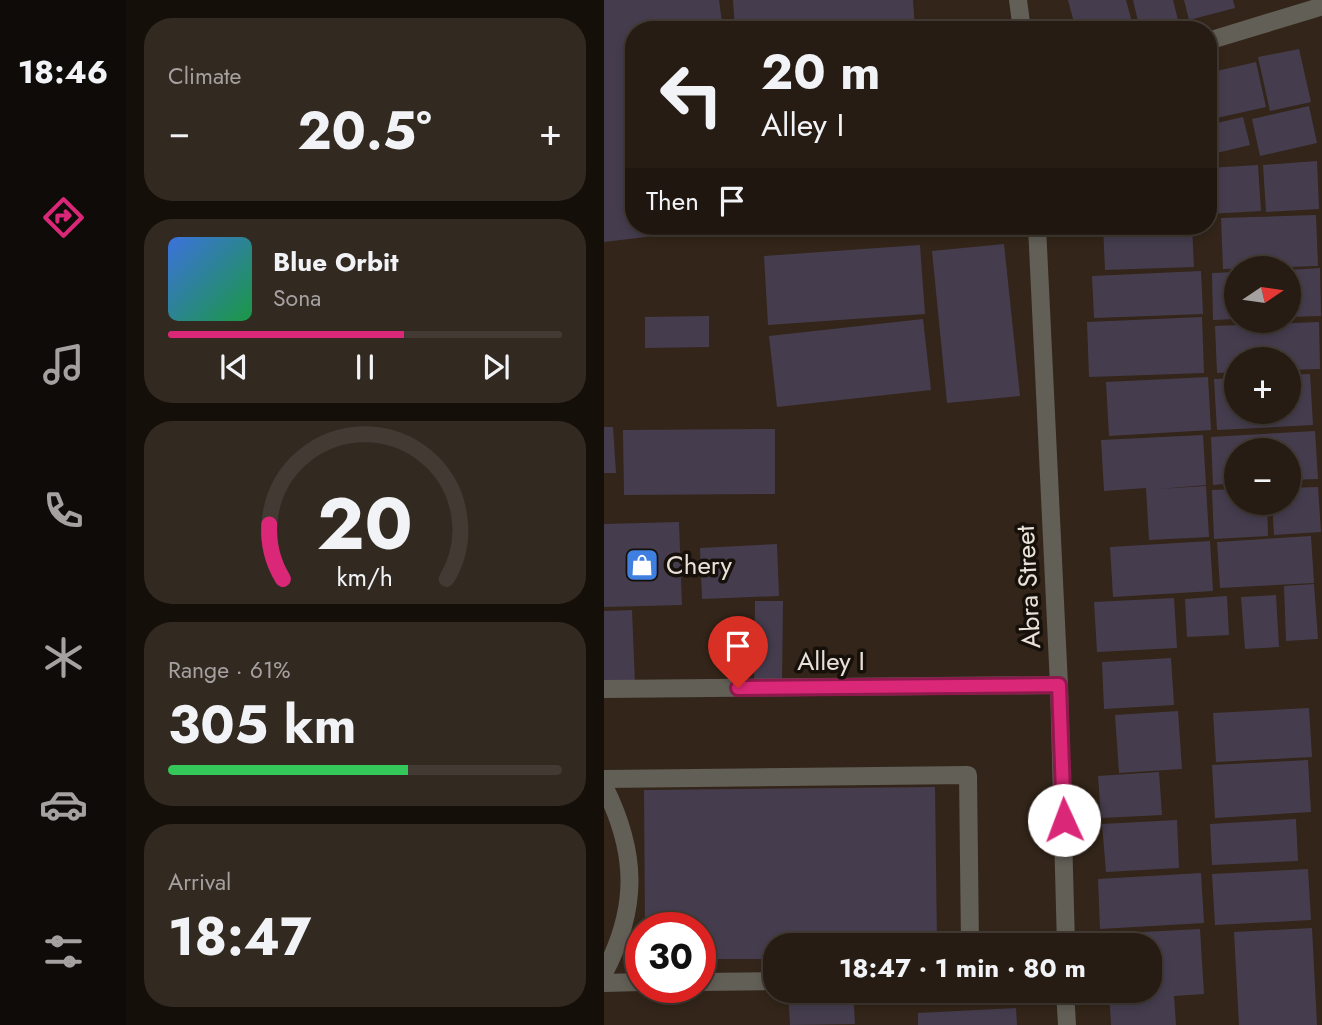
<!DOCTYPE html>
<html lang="en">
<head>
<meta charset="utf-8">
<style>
	body { margin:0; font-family:Jost,sans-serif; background:#322921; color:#f1f3f6; height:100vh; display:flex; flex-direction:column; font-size:26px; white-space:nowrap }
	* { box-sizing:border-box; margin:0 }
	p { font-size:23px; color:#a4a1a0 }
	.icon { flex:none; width:38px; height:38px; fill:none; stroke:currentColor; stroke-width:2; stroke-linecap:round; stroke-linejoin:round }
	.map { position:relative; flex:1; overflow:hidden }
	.sheet { display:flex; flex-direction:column; gap:18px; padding:18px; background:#150f0a; width:478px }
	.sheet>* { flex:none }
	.guide { position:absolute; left:21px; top:21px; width:592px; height:214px; border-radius:28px; box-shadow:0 4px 10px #0003,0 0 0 2px #423a33; background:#261c13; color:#f1f3f6; overflow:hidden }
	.needle { width:46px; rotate:77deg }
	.fabs { position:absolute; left:620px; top:256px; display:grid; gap:14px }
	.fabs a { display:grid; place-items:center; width:77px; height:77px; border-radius:50%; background:#261c13; box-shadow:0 4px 10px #0003,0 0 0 2px #423a33; font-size:35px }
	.speed { position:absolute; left:21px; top:912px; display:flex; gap:14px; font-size:35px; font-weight:700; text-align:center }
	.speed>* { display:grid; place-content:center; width:91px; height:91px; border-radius:50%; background:#261c13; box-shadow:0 4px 10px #0003,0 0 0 2px #423a33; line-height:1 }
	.speed .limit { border:10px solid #d22; background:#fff; color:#111 }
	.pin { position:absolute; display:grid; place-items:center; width:60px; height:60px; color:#fff; margin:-72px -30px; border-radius:50% 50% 50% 0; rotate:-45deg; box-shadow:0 0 7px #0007 }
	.pin .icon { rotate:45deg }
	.me { position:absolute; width:77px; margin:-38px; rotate:358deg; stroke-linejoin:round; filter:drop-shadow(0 0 5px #0008) }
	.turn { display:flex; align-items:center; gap:24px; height:147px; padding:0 21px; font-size:32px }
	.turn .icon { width:91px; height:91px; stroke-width:2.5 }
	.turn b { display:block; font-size:49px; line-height:60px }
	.then { display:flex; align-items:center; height:66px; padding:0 21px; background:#0003; gap:14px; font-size:26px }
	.big { font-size:52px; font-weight:700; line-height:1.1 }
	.sheet .widget { flex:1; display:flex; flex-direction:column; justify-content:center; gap:10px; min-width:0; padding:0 24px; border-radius:28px; background:#322921 }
	.sheet .dial { align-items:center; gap:0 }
	.dial svg { height:182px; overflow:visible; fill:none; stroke:#423a33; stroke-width:7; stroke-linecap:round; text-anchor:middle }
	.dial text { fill:#f1f3f6; stroke:none }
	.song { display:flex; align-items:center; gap:21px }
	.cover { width:84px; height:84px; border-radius:10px; background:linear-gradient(135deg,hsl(220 70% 55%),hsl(140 70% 35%)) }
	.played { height:7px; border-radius:4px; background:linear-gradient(90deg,#db2777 60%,#423a33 60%) }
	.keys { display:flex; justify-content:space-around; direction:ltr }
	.heat { display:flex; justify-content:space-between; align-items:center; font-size:38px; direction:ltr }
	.charge { height:10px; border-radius:5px; background:linear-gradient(90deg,#34c759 61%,#423a33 0) }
	.trip { position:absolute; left:159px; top:933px; width:399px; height:70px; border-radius:28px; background:#261c13; box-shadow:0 4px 10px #0003,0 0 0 2px #423a33; font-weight:700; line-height:70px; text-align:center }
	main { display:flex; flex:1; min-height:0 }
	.menu { display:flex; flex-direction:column; width:126px; justify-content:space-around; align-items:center; background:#0f0b08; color:#a4a1a0 }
	.menu .icon { width:49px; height:49px }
	.menu .on { color:#db2777 }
	.menu b { font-size:32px; color:#f1f3f6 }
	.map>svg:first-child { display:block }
	.building { fill:#453d4e }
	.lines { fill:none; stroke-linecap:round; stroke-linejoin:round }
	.lane { stroke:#625f57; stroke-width:18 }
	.street { stroke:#625f57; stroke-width:18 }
	.route-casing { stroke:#8e194d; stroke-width:18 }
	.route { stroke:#db2777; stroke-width:12 }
	.labels { text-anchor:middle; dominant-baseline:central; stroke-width:7; stroke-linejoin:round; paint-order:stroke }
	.poi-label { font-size:26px; fill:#e9e0d8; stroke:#16100a; text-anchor:start }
	.street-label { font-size:26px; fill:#e9e0d8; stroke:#16100a }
</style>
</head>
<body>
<main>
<nav class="menu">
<b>18:46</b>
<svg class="icon on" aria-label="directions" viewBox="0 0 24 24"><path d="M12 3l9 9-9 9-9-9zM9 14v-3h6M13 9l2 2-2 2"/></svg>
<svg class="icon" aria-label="music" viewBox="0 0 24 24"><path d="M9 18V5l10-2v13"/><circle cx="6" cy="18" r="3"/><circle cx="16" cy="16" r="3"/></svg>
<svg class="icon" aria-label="phone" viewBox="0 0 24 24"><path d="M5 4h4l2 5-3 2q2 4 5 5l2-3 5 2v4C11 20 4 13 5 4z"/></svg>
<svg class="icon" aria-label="climate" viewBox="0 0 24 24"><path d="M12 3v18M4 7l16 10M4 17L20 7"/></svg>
<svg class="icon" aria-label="car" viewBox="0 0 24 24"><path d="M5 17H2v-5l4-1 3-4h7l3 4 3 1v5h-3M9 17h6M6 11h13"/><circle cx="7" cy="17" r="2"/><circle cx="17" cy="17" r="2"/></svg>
<svg class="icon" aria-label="filters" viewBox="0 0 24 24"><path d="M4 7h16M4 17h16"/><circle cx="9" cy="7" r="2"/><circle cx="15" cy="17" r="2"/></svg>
</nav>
<section class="sheet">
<div class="widget"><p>Climate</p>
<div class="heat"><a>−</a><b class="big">20.5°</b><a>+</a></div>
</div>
<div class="widget">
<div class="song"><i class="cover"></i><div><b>Blue Orbit</b><p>Sona</p></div></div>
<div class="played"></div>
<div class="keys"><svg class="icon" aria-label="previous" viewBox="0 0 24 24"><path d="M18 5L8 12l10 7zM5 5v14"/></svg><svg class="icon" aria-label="pause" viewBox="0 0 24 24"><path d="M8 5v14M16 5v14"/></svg><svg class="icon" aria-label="next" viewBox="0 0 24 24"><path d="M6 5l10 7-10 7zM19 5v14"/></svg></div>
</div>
<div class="widget dial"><svg viewBox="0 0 100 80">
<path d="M14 69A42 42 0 1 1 86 69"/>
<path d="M14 69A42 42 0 0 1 8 45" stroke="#db2777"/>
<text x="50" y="56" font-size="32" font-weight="700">20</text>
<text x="50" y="72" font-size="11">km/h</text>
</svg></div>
<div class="widget"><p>Range · 61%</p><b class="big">305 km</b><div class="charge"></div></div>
<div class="widget"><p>Arrival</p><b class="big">18:47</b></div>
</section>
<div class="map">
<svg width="719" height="1025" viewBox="0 0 719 1025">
	<rect width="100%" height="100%" fill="#332519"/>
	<g class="building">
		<path d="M 0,0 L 115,0 L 119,30 L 30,30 L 30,226 L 124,227 L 0,242 Z"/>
		<path d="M 129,0 L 309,0 L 311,30 L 131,30 Z"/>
		<path d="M 464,0 L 522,0 L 530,30 L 472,30 Z"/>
		<path d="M 529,0 L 569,0 L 575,24 L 555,30 L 536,30 Z"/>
		<path d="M 580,0 L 629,0 L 631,8 L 585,20 Z"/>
		<path d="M 695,49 L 707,102 L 666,111 L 654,57 Z"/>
		<path d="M 652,62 L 662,107 L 604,120 L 604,73 Z"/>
		<path d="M 705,106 L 713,143 L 656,156 L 648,119 Z"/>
		<path d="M 639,117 L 646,145 L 604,155 L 604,125 Z"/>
		<path d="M 713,161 L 715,209 L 662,212 L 659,165 Z"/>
		<path d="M 654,165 L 657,211 L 604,214 L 604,168 Z"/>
		<path d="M 712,215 L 714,266 L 619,269 L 617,218 Z"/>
		<path d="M 499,226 L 588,226 L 590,267 L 501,270 Z"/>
		<path d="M 400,244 L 416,396 L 343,403 L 328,251 Z"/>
		<path d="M 316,245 L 321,314 L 164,325 L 160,256 Z"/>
		<path d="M 716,268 L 717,316 L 684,317 L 684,270 Z"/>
		<path d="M 597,271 L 599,314 L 490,318 L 488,276 Z"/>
		<path d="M 632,272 L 632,319 L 609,320 L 608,273 Z"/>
		<path d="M 105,316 L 105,347 L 41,348 L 41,317 Z"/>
		<path d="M 598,317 L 600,373 L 485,377 L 483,322 Z"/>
		<path d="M 319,319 L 327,390 L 173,407 L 165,336 Z"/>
		<path d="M 715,322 L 716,369 L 684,370 L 684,359 L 632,359 L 632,372 L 613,373 L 611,326 Z"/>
		<path d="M 706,374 L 709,425 L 613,430 L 610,379 L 632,378 L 632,411 L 684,411 L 684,375 Z"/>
		<path d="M 604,377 L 607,430 L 505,436 L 502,382 Z"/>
		<path d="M 0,427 L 9,427 L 12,473 L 0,473 Z"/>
		<path d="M 171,429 L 171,494 L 20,495 L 19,430 Z"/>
		<path d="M 711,431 L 714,479 L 684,480 L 684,450 L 632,450 L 632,483 L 609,485 L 607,437 Z"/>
		<path d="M 599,435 L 602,485 L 555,489 L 602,486 L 605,537 L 545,540 L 542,488 L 500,491 L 497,440 Z"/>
		<path d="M 714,487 L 717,532 L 670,535 L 668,502 L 684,502 L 684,488 Z"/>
		<path d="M 632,489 L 632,502 L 663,502 L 664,536 L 610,539 L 608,490 Z"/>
		<path d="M 75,522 L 78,605 L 0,607 L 0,524 Z"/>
		<path d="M 707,536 L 710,583 L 616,588 L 613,542 Z"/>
		<path d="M 606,541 L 609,591 L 509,597 L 506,547 Z"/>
		<path d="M 173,544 L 175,596 L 98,599 L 96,548 Z"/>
		<path d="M 710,584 L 714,639 L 682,641 L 680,586 Z"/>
		<path d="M 672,595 L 675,647 L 641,649 L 637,597 Z"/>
		<path d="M 623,596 L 625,635 L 583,637 L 581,599 Z"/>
		<path d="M 570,598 L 573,648 L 493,652 L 490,602 Z"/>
		<path d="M 151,601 L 179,601 L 178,685 L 150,684 Z"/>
		<path d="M 28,610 L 31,684 L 0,685 L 0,611 Z"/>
		<path d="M 567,658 L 570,705 L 500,709 L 498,662 Z"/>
		<path d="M 705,708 L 708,757 L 612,762 L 609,713 Z"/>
		<path d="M 574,711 L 578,769 L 515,773 L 511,715 Z"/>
		<path d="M 704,760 L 707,812 L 611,818 L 608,765 Z"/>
		<path d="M 555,772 L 558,815 L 497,818 L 494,776 Z"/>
		<path d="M 331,787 L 333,945 L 172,945 L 172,959 L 96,959 L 96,928 L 41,928 L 40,790 Z"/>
		<path d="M 692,819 L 694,861 L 608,865 L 606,824 Z"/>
		<path d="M 573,820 L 575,868 L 502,872 L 498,824 Z"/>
		<path d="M 704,869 L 707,920 L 611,925 L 608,874 Z"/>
		<path d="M 597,873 L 600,923 L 496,929 L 494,879 Z"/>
		<path d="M 708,928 L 713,1025 L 635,1025 L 630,932 Z"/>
		<path d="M 596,929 L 600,994 L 570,996 L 572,1025 L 507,1025 L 505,990 L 546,990 L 546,945 L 502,945 L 501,934 Z"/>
		<path d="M 184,990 L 249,990 L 251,1024 L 186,1025 Z"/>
		<path d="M 412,1008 L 413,1025 L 314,1025 L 314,1013 Z"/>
	</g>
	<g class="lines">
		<g class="lane">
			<path d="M 0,689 L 455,685"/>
			<path d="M 0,779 L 364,775 L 366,945"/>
			<path d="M 0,786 C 33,852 35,907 0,973"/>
			<path d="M 96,982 L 172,981"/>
			<path d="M 0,983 L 37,982"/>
		</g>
		<g class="street">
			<path d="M 414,0 L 418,30"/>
			<path d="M 604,41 L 719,6"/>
			<path d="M 433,226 L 455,685 L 462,945"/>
			<path d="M 461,990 L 463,1025"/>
		</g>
	</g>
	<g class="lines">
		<defs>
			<path id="route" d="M 134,688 L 455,685 L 460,820"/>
		</defs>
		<use href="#route" class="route-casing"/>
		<use href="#route" class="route"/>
	</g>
	<defs>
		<symbol id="shop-square" viewBox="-11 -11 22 22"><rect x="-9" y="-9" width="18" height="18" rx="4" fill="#3f7fe0" stroke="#16100a"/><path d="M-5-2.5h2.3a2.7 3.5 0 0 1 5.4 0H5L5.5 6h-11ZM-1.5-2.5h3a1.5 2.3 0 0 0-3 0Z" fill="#fff"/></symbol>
	</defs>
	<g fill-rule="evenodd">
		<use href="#shop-square" x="19" y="546" width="38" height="38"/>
	</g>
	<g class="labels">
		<g class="poi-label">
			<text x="62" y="565">Chery</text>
		</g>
		<g class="street-label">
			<text transform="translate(424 587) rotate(-93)">Abra Street</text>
			<text x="227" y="661">Alley I</text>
		</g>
	</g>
</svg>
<div class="fabs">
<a><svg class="needle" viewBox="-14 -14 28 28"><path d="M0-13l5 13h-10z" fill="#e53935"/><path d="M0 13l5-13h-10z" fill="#a4a1a0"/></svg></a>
<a>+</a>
<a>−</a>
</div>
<div class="speed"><div class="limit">30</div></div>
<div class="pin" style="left:134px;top:688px;background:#d93025"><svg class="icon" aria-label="arrive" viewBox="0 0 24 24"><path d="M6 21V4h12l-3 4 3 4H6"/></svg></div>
<svg class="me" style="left:460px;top:820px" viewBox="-20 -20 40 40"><circle r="19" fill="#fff"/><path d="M0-13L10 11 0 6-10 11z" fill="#db2777"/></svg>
<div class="trip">18:47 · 1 min · 80 m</div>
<div class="guide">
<div class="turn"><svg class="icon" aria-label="left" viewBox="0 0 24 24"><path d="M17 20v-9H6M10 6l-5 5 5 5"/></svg><div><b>20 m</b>Alley I</div></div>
<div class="then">Then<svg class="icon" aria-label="arrive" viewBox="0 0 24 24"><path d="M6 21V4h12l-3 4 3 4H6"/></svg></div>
</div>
</div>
</main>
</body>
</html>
